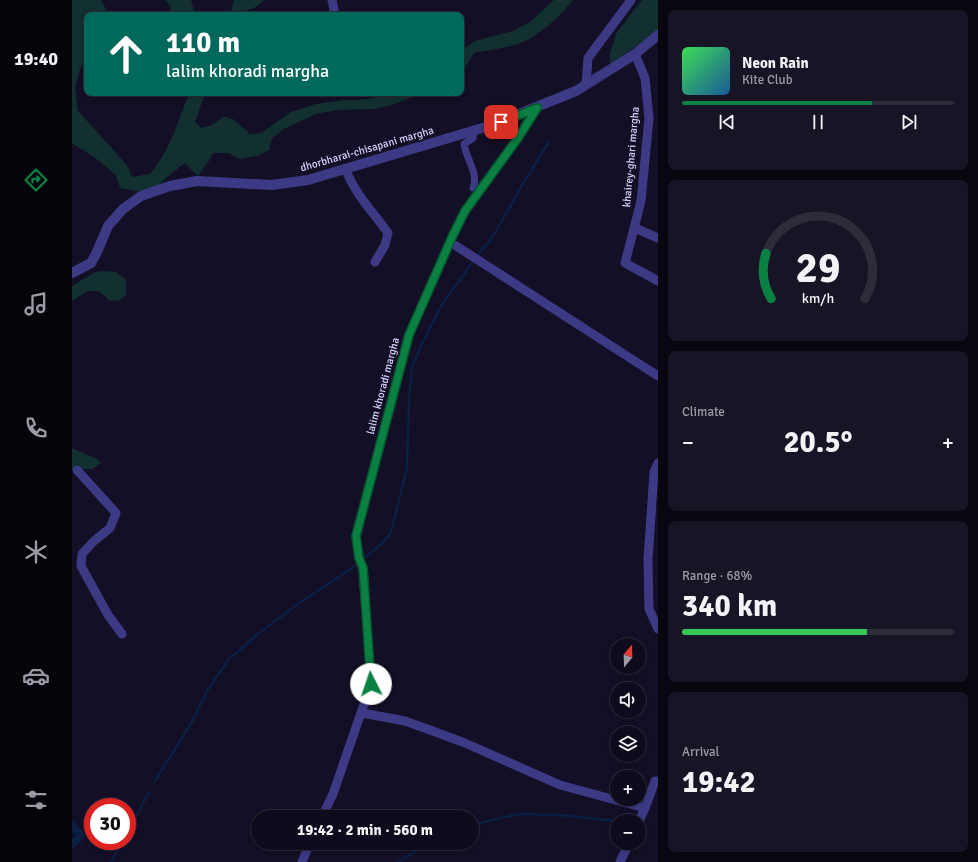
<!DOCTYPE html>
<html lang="en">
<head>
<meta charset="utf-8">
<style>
	body { margin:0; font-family:Signika,sans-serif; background:#171425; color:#f1f3f6; height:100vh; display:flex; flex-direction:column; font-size:15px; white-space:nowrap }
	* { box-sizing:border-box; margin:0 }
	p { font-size:13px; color:#9b9ba3 }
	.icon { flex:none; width:22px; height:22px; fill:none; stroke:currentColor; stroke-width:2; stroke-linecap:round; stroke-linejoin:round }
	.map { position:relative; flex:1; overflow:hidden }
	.panel { display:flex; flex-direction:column; gap:10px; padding:10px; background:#08060f; width:320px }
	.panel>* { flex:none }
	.banner { position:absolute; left:12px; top:12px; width:380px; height:84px; border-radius:8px; box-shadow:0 2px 6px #0003,0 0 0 1px #2e2b3b; background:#00695c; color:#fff; overflow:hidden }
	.needle { width:26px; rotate:19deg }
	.controls { position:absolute; left:538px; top:638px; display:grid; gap:8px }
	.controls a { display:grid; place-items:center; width:36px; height:36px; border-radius:50%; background:#0e0b1c; box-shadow:0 2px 6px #0003,0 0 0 1px #2e2b3b; font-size:20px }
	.speed { position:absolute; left:12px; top:798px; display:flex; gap:8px; font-size:20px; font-weight:700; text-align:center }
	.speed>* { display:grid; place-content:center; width:52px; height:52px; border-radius:50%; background:#0e0b1c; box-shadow:0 2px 6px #0003,0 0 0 1px #2e2b3b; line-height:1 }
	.speed .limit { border:6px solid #d22; background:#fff; color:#111 }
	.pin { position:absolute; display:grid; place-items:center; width:34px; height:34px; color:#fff; margin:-17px; border-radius:8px; box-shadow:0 2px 6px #0006 }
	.me { position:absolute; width:44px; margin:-22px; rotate:356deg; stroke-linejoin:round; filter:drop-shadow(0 0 3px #0008) }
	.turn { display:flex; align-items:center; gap:14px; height:84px; padding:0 16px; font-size:18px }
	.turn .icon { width:52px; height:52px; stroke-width:2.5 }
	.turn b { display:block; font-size:28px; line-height:34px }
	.big { font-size:30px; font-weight:700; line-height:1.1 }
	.panel .card { flex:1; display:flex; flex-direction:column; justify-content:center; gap:6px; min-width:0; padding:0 14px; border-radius:8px; background:#171425 }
	.panel .dial { align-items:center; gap:0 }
	.dial svg { height:104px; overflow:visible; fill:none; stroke:#2e2b3b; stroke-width:7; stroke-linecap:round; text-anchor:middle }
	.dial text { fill:#f1f3f6; stroke:none }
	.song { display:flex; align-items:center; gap:12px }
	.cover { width:48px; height:48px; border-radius:6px; background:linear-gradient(135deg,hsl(130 70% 55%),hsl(210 70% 35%)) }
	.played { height:4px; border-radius:2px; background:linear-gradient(90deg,#0b8043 70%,#2e2b3b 70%) }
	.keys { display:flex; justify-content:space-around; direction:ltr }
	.heat { display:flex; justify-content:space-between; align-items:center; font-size:22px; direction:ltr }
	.charge { height:6px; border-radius:3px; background:linear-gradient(90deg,#34c759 68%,#2e2b3b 0) }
	.trip { position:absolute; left:179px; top:810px; width:228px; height:40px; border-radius:20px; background:#0e0b1c; box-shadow:0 2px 6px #0003,0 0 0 1px #2e2b3b; font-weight:700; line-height:40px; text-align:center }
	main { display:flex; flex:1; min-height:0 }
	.dock { display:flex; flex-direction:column; width:72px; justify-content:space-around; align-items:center; background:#06040b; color:#9b9ba3 }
	.dock .icon { width:28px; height:28px }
	.dock .selected { color:#0b8043 }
	.dock b { font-size:18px; color:#f1f3f6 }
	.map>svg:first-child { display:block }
	.green { fill:#12302f }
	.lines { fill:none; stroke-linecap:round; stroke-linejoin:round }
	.stream { stroke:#0a1f44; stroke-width:2.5 }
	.canal { stroke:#0a1f44; stroke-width:8 }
	.pedestrian { stroke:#3d3a85; stroke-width:7 }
	.minor { stroke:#3d3a85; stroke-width:9 }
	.tertiary { stroke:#3d3a85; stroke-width:10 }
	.route-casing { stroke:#07532c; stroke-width:10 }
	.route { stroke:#0b8043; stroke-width:7 }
	.labels { text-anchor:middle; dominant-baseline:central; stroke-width:4; stroke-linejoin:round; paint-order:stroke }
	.street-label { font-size:11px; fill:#d9d4ff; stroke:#130f26 }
</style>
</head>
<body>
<main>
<nav class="dock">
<b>19:40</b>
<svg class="icon selected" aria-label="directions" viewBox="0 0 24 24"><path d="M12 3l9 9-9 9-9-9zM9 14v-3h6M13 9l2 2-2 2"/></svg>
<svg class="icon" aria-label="music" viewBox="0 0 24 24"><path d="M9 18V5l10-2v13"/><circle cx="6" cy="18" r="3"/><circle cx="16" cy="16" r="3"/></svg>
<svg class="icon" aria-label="phone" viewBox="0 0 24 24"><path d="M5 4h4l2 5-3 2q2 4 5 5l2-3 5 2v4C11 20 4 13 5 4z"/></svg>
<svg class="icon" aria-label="climate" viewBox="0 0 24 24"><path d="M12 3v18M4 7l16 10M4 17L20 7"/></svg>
<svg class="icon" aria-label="car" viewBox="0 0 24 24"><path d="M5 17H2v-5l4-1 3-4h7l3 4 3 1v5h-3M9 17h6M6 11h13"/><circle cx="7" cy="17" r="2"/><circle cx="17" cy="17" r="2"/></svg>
<svg class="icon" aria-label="filters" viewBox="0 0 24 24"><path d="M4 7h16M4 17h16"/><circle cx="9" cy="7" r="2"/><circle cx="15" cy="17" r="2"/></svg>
</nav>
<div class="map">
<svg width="586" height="862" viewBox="0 0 586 862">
	<rect width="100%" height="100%" fill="#130f26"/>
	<g class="green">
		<path d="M 0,0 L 29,0 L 34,9 L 33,15 L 15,15 L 15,58 L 8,69 L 3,88 L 6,111 L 55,165 L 60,177 L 78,174 C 98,150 106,122 117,93 L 133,93 L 123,122 L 129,128 L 140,125 L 151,117 L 154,117 L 161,119 L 178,134 L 189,133 L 219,112 L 244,104 L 272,100 L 286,100 L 301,98 L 315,93 L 351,93 L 323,104 L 302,109 L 265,110 L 244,114 L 212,129 L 200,138 L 197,150 L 186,156 L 168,159 L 156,153 L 141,153 L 137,161 L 126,176 L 113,163 L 96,176 L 83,189 L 73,193 L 48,188 L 44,175 L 26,160 L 0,143 Z"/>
		<path d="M 93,0 L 119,0 L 122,10 L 126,15 L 100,15 L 98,6 Z"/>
		<path d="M 162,0 L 192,0 L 184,7 L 175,10 L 170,15 L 158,15 Z"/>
		<path d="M 482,0 L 501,0 C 489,15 474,29 457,39 C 441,48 420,49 402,53 L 389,75 L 389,51 L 403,41 L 441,31 L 458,22 Z"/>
		<path d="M 570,0 L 586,0 L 586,31 L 538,64 L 538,52 L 545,32 Z"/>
		<path d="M 32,271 L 44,272 L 54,280 L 54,295 L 48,300 L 38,301 L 27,291 L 15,291 L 0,301 L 0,286 L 23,272 Z"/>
		<path d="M 0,448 L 25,459 L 29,463 L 20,469 L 0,469 Z"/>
	</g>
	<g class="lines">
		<g class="stream">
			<path d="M 405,256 L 423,233 L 452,182 L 477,142"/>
			<path d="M 293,557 L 310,544 L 319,532 L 335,468 L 337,402 L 340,367 L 355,333 L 371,303 L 402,260"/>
			<path d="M 83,781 L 121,720 L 135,691 L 156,660 L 187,633 L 227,603 L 276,571 L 286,563"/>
			<path d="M 400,825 L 446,814 L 488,815 L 545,821"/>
			<path d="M 55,833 L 77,792"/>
			<path d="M 39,862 L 51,841"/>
			<path d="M 325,862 L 358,843"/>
		</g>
		<path class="canal" d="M 0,825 L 9,836 L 0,844"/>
		<path class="pedestrian" d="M 401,188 C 407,173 394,159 392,144 L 401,138 L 402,130"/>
		<g class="minor">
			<path d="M 260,0 L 263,15"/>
			<path d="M 563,54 L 573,78 L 577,118 L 569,201 L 553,263 L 586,281"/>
			<path d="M 514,85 L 516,58 L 559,0"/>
			<path d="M 274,170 C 283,194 301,212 316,233 L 313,245 L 303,262"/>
			<path d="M 563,228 L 586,238"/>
			<path d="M 378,242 L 586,376"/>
			<path d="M 586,463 L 582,472 L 576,559 L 577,609 L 586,629"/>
			<path d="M 5,470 L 44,513 L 38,528 L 22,541 L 10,554 L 9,566 L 36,615 L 50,634"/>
			<path d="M 290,713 L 333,721 L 358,730 L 393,743 L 488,785 L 573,808 L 583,781 L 586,781"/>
			<path d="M 250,817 L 261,794 L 299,684 L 291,568 L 287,558 L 284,536 L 337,335 L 381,235 L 393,211 L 446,138 L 465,108"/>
			<path d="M 567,821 L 573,808"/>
			<path d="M 230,862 L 238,843"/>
			<path d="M 548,862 L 557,843"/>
		</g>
		<path class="tertiary" d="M 0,273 L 19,263 L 25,252 L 36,226 L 51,209 L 69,196 L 98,186 L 125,181 L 200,185 L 236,180 L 417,126 L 504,91 L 563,54 L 586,35"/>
	</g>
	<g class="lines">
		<defs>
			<path id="route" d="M 299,684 L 291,568 L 287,558 L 284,536 L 337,335 L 381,235 L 393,211 L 446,138 L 465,108 L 429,122"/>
		</defs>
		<use href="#route" class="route-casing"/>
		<use href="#route" class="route"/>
	</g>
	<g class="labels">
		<g class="street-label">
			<text transform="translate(295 149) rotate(-16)">dhorbharai-chisapani margha</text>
			<text transform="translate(559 157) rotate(-85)">khairey-ghari margha</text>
			<text transform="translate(311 386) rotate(-75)">lalim khoradi margha</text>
		</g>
	</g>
</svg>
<div class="controls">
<a><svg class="needle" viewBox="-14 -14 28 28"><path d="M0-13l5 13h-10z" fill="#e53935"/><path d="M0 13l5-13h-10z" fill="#9b9ba3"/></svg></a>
<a><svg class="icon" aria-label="sound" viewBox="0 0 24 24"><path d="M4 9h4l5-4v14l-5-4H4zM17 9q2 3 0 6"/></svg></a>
<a><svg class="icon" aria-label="layers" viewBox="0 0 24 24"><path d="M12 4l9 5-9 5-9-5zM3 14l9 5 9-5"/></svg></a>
<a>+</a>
<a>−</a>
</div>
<div class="speed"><div class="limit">30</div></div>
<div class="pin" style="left:429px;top:122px;background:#d93025"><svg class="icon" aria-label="arrive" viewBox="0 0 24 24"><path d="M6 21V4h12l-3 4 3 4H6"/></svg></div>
<svg class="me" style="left:299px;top:684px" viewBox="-20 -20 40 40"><circle r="19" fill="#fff"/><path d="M0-13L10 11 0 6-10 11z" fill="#0b8043"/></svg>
<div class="trip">19:42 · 2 min · 560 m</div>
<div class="banner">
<div class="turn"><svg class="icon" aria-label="ahead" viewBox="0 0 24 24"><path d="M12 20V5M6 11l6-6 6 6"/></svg><div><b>110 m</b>lalim khoradi margha</div></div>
</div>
</div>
<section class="panel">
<div class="card">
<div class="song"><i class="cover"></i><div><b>Neon Rain</b><p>Kite Club</p></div></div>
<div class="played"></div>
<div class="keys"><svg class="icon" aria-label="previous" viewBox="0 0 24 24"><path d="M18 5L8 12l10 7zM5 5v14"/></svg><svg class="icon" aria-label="pause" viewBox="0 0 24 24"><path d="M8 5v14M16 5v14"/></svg><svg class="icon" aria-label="next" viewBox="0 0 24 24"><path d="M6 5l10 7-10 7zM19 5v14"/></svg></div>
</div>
<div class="card dial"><svg viewBox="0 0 100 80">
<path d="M14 69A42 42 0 1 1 86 69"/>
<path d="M14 69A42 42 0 0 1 10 34" stroke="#0b8043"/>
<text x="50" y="56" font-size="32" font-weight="700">29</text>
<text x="50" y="72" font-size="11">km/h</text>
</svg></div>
<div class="card"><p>Climate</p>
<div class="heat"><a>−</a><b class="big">20.5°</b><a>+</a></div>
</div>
<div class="card"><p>Range · 68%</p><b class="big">340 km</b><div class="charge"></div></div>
<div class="card"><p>Arrival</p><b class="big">19:42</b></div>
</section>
</main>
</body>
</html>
